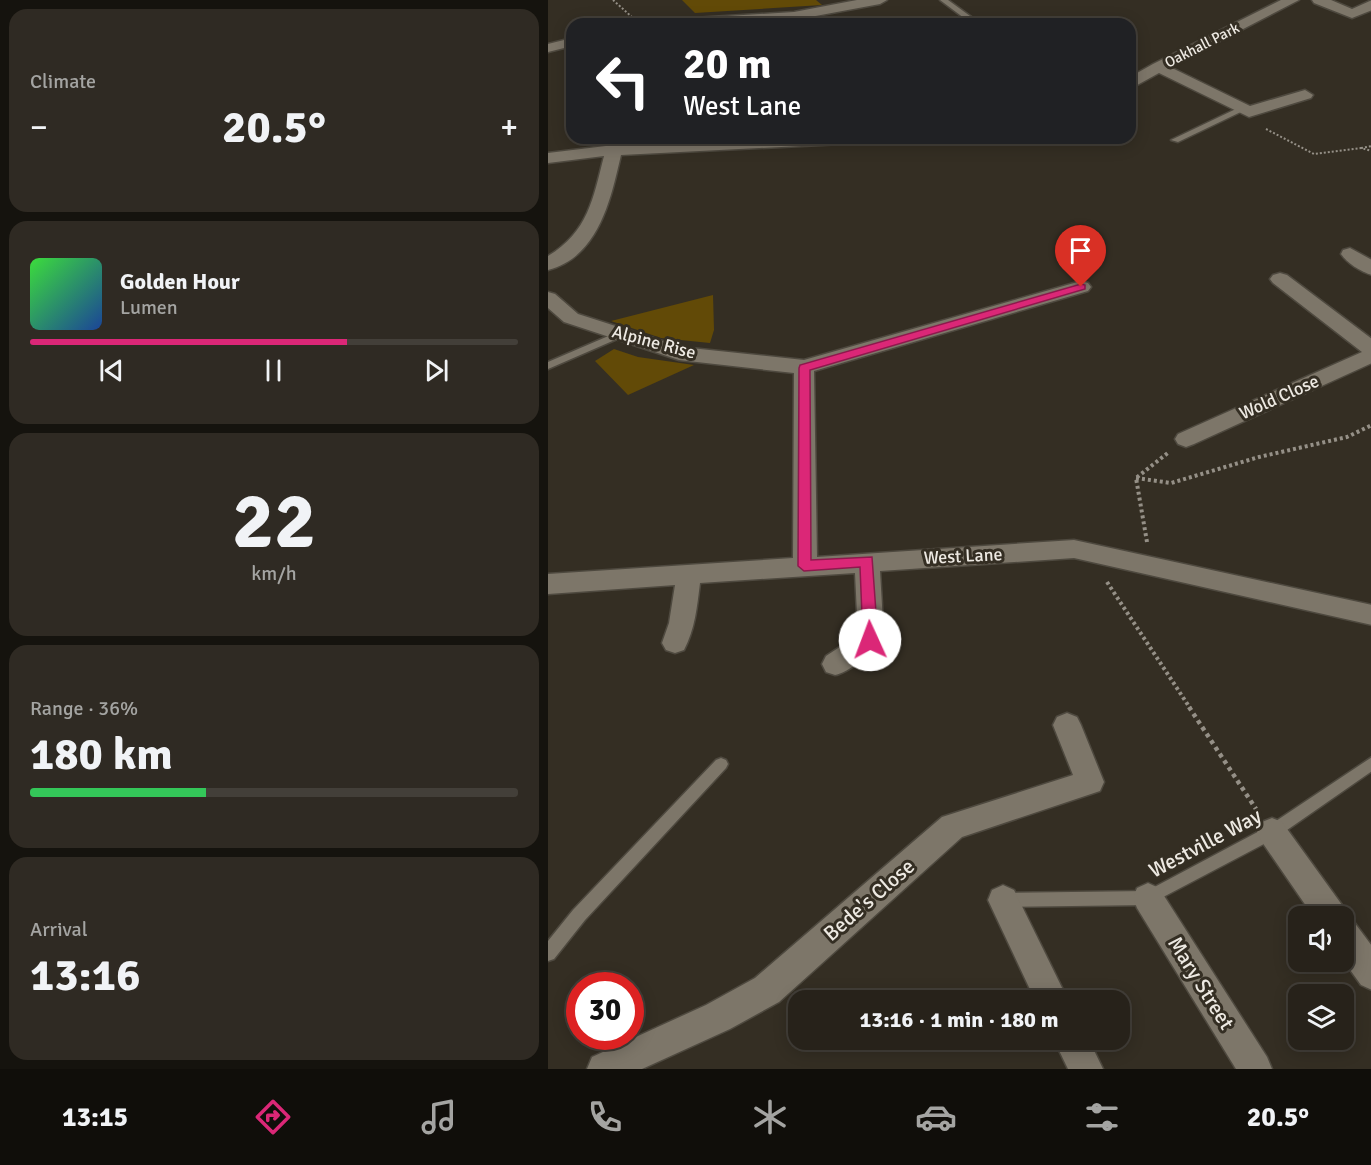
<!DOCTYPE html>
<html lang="en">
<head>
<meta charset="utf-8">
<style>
	body { margin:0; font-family:Signika,sans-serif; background:#2f2a23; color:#f1f3f6; height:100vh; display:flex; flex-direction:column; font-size:22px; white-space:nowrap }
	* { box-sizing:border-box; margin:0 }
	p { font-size:20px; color:#a4a4a2 }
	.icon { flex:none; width:33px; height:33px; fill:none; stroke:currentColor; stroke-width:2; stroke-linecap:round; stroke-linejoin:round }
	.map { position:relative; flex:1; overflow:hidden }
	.sheet { display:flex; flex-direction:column; gap:9px; padding:9px; background:#15130e; width:548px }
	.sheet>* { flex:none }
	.banner { position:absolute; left:18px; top:18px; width:570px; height:126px; border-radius:18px; box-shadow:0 3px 15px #0003,0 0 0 2px #433f39; background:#202124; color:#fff; overflow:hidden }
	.controls { position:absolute; left:740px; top:906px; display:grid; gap:12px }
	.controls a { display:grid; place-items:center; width:66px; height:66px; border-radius:12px; background:#27221a; box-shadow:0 3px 15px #0003,0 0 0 2px #433f39; font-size:30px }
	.speed { position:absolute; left:18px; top:972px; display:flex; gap:12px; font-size:30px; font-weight:700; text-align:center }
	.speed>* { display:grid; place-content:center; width:78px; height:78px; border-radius:50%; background:#27221a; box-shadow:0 3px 15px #0003,0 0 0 2px #433f39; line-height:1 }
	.speed .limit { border:9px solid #d22; background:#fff; color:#111 }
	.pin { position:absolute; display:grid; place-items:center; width:51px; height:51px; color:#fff; margin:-62px -26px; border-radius:50% 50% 50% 0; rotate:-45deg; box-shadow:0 0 6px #0007 }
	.pin .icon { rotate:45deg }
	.me { position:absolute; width:66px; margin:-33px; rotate:358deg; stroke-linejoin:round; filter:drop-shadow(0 0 4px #0008) }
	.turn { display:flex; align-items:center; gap:21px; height:126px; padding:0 18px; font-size:27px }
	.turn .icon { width:78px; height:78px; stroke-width:2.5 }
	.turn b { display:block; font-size:42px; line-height:51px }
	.big { font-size:45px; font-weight:700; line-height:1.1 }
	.sheet .card { flex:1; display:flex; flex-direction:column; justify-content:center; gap:9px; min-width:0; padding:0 21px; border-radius:18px; background:#2f2a23 }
	.sheet .dial { align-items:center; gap:0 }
	.dial b { font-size:78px; line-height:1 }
	.song { display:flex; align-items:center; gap:18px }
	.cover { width:72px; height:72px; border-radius:9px; background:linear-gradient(135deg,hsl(120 70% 55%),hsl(220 70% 35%)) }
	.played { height:6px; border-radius:3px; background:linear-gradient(90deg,#db2777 65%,#433f39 65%) }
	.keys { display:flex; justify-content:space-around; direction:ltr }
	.heat { display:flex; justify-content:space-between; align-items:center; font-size:33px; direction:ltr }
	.charge { height:9px; border-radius:4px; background:linear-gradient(90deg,#34c759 36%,#433f39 0) }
	.trip { position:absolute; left:240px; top:990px; width:342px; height:60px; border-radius:18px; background:#27221a; box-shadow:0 3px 15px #0003,0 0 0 2px #433f39; font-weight:700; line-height:60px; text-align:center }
	.dock { display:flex; height:96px; justify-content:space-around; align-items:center; background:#100e0a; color:#a4a4a2 }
	.dock .icon { width:42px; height:42px }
	.dock .on { color:#db2777 }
	.dock b { font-size:27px; color:#f1f3f6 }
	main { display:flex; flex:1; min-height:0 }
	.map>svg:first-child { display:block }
	.green { fill:#624a07 }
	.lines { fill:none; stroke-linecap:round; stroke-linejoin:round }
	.lane-casing { stroke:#4e493f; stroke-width:3 }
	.street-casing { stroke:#4e493f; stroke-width:3 }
	.path-far2 { stroke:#959087; stroke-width:2; stroke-dasharray:2 2; stroke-linecap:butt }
	.path-far1 { stroke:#959087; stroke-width:4; stroke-dasharray:3 3; stroke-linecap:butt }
	.path { stroke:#959087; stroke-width:4.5; stroke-dasharray:4 4; stroke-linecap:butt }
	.lane { fill:#7d7669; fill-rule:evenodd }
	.street { fill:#7d7669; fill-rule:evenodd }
	.route { fill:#db2777; stroke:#8e194d; stroke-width:1.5 }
	.labels { text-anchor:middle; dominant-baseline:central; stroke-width:6; stroke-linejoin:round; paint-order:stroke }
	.far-street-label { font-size:15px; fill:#ede9e2; stroke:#342e23 }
	.street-label { font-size:18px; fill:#ede9e2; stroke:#342e23 }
	.near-street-label { font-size:21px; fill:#ede9e2; stroke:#342e23 }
</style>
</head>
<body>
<main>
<section class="sheet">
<div class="card"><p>Climate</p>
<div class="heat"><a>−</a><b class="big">20.5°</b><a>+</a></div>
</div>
<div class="card">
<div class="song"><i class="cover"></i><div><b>Golden Hour</b><p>Lumen</p></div></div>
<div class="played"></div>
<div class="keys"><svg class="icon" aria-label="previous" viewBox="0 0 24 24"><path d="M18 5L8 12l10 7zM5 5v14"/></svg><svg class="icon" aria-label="pause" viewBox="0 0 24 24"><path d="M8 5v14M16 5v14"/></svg><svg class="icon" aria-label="next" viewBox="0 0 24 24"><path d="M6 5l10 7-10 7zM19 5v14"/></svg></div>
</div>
<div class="card dial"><b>22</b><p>km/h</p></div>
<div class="card"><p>Range · 36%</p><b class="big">180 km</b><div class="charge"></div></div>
<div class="card"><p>Arrival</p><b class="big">13:16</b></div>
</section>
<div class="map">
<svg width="824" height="1069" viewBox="0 0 824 1069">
	<rect width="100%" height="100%" fill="#342e23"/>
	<g class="green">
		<path d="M 134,0 L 268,0 L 274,5 L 147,13 Z"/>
		<path d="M 165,295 L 166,330 L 162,343 L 113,338 L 63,321 Z"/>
		<path d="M 66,349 L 90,357 L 146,365 L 80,395 L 47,361 Z"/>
	</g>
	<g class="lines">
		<defs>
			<g id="lane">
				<path d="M 392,0 L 400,0 L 433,24 L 424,24 Z"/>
				<path d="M 692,107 L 699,109 L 630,142 L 623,140 Z"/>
				<path d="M 72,331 L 76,332 L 76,336 L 0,369 L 0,362 Z"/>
				<path d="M 824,757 L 824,771 L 729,837 L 600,905 L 456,907 L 451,905 L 448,900 L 451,895 L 456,893 L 599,891 L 719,827 Z"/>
				<path d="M 173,758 L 178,760 L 180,764 L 178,768 L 37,920 L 6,959 L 0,961 L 0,941 L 25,910 L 168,760 Z"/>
			</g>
			<g id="street">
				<path d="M 309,0 L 339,0 L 332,4 L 246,20 L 185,24 L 106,24 L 113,20 L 246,12 Z"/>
				<path d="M 733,0 L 751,0 L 622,67 L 702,106 L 757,90 L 765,95 L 763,98 L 701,117 L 611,73 L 582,89 L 582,77 L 605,64 Z"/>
				<path d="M 764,0 L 783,0 L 804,9 L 824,0 L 824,10 L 804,18 L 766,3 Z"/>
				<path d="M 24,38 L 24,46 L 0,52 L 0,44 Z"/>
				<path d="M 210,138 L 321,138 L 313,143 L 73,155 C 63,198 51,257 0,270 L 0,256 C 40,232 45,199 56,156 L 0,163 L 0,153 L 66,145 Z"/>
				<path d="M 802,248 L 824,260 L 824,275 C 813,272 799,263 793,254 L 795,250 Z"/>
				<path d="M 732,273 L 739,275 L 824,339 L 824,363 L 646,444 L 638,447 L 630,444 L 627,439 L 630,434 L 814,352 L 725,283 L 722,279 L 725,275 Z"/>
				<path d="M 533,281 L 540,283 L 543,287 L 540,291 L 266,371 L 269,557 L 526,540 L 824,605 L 824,625 L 526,558 L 332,571 L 336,640 C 331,649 298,674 287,675 C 287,675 278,672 278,672 L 274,664 L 278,656 L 310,635 L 307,573 L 152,583 C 149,607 147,629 136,650 L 127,653 L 118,650 L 114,643 L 121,623 L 127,585 L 0,594 L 0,574 L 245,558 L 246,373 L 131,360 L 16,322 L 0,308 L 0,292 L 7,294 L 30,314 L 133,347 L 256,360 Z"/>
				<path d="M 519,713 L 529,717 L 533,725 L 556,782 L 552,791 L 414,837 L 231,1002 L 182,1029 L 94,1069 L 39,1069 L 44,1057 L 158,1005 L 207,978 L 394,817 L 525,775 L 505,725 L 509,717 Z"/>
				<path d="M 724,818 L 734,822 L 794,905 L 797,919 L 806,922 L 824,946 L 824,990 L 813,985 L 795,960 L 795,916 L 765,916 L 714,842 L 709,832 L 714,822 Z"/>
				<path d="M 600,883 L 611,888 L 719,1057 L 724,1069 L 688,1069 L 589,908 L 585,898 L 589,888 Z"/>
				<path d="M 455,885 L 466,890 L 520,1000 L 487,1000 L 440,900 L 444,890 Z"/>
				<path d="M 506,1040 L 541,1040 L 555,1069 L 520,1069 Z"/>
			</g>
		</defs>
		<use href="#lane" class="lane-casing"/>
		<use href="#street" class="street-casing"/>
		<g class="path-far2">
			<path d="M 65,0 L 85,18 L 88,24"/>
			<path d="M 718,129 L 766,154 L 813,148 L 824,151"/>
			<path d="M 813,148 L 824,146"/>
		</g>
		<g class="path-far1">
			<path d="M 588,478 L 623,483 L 711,457 L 799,437 L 824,425"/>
			<path d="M 599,542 L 588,478 L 621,452"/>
			<path d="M 559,582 L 642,708"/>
		</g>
		<path class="path" d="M 641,707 L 708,809"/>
		<use href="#lane" class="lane"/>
		<use href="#street" class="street"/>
	</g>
	<path class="route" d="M 533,284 L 537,285 L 537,289 L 262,370 L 263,560 L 324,557 L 330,640 L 328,644 L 317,644 L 315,640 L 312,567 L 256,571 L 250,566 L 251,368 L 252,365 Z"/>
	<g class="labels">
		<g class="far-street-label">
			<text transform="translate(654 45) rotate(-27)">Oakhall Park</text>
		</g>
		<g class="street-label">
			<text transform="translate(106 342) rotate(15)">Alpine Rise</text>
			<text transform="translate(731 397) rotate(-24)">Wold Close</text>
			<text transform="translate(415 556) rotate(-3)">West Lane</text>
		</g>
		<g class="near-street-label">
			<text transform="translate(657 843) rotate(-28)">Westville Way</text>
			<text transform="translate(321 900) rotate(-41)">Bede's Close</text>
			<text transform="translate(653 983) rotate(58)">Mary Street</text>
		</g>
	</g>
</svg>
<div class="controls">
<a><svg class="icon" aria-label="sound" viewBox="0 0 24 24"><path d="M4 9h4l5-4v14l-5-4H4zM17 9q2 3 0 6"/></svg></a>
<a><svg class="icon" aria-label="layers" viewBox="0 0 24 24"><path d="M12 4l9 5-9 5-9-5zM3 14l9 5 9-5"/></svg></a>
</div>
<div class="speed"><div class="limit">30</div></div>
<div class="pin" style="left:533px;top:287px;background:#d93025"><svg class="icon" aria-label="arrive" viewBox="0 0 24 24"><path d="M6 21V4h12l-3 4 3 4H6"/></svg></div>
<svg class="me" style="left:322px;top:640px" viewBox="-20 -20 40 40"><circle r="19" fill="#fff"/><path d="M0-13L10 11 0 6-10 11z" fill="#db2777"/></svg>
<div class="trip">13:16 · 1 min · 180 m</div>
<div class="banner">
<div class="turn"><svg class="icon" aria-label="left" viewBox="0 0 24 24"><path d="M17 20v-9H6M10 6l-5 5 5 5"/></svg><div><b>20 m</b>West Lane</div></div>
</div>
</div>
</main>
<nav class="dock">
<b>13:15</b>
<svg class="icon on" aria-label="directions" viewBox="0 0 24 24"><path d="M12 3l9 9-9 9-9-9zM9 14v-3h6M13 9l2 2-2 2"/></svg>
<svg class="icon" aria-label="music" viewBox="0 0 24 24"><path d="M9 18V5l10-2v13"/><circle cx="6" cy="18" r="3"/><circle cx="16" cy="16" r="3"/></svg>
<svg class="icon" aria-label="phone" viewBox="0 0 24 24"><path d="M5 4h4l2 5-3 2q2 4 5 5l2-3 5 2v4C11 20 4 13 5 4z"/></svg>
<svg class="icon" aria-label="climate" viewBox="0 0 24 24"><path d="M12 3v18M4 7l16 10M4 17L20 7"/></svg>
<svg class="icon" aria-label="car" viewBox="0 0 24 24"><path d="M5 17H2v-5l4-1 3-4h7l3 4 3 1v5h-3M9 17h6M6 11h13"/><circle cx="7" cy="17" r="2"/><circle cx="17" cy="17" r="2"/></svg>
<svg class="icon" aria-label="filters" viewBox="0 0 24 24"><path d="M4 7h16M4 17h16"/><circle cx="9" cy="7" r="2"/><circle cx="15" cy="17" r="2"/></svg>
<b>20.5°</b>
</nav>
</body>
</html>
